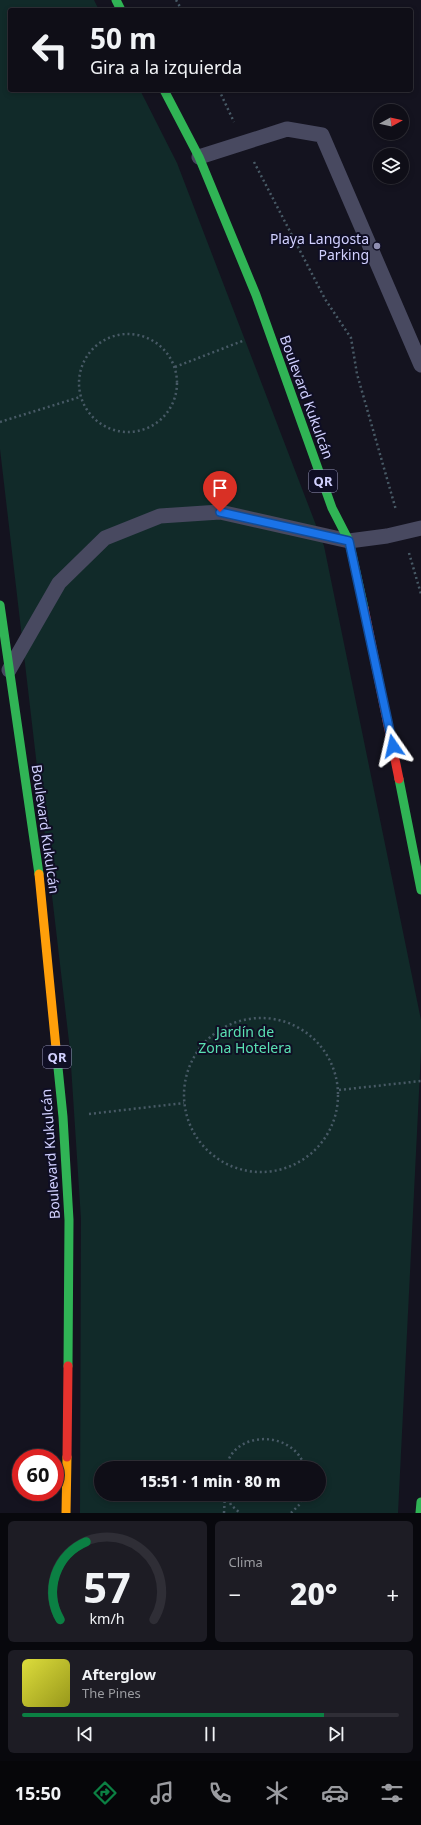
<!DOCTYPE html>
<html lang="es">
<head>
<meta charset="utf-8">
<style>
	body { margin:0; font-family:"Noto Sans",sans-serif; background:#1d1c24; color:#f1f3f6; height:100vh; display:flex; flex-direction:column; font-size:15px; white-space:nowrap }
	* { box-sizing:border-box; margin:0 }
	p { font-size:13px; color:#9b9ca1 }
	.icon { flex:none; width:22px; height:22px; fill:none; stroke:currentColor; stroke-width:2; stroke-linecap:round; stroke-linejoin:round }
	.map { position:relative; height:1513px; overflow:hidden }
	.details { display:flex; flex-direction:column; gap:8px; padding:8px; background:#08080d; flex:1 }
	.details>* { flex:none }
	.banner { position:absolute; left:8px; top:8px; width:405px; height:84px; border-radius:4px; box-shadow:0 2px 6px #0003,0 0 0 1px #2f2e36; background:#0f0e17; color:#f1f3f6; overflow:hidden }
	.needle { width:26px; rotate:82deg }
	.buttons { position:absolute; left:373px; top:104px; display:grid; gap:8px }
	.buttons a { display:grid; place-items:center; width:36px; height:36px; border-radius:50%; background:#0f0e17; box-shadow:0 2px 6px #0003,0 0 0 1px #2f2e36; font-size:20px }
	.speed { position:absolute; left:12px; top:1449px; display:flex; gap:8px; font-size:20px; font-weight:700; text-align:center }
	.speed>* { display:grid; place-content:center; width:52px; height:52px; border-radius:50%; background:#0f0e17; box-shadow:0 2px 6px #0003,0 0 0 1px #2f2e36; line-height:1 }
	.speed .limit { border:6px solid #d22; background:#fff; color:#111 }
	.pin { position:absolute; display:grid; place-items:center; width:34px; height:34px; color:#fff; margin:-41px -17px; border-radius:50% 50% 50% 0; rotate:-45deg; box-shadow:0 0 4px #0007 }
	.pin .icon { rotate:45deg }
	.me { position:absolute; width:44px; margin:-22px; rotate:349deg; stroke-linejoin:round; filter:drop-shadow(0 0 3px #0008) }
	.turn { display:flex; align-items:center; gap:14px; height:84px; padding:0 16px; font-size:18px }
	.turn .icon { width:52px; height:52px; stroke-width:2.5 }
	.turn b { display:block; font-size:28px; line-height:34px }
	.big { font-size:30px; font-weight:800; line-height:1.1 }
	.details .tile { flex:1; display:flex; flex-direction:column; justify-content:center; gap:6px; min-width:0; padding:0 14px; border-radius:6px; background:#1d1c24 }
	.details .dial { align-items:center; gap:0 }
	.dial svg { height:104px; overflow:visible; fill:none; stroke:#2f2e36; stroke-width:7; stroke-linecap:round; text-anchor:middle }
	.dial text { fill:#f1f3f6; stroke:none }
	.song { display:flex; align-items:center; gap:12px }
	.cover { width:48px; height:48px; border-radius:6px; background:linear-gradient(135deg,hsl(60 70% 55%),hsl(60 70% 35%)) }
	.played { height:4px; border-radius:2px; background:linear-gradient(90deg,#0b8043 80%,#2f2e36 80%) }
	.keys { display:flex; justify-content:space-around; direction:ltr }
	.heat { display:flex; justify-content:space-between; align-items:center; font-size:22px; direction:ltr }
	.details .tiles { flex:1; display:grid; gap:8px; grid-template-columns:1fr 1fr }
	.tile:last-child { grid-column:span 2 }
	.trip { position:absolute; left:94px; top:1461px; width:232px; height:40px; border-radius:20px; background:#0f0e17; box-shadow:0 2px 6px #0003,0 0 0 1px #2f2e36; font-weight:800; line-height:40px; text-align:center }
	.dock { display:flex; height:64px; justify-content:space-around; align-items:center; background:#060609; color:#9b9ca1 }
	.dock .icon { width:28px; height:28px }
	.dock .active { color:#0b8043 }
	.dock b { font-size:18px; color:#f1f3f6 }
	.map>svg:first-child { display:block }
	.green { fill:#112a29; fill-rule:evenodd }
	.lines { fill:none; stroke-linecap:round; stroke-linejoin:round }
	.path { stroke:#485a66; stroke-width:2.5; stroke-dasharray:2 3; stroke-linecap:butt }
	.lane { stroke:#484960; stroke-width:15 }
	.fast { stroke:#30b455; stroke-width:9 }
	.slow { stroke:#ff9f0a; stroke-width:9 }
	.jam { stroke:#e5322d; stroke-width:9 }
	.route-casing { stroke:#114b97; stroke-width:10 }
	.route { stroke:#1a73e8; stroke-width:7 }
	.poi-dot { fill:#8f8eb1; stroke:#0f0e24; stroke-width:1.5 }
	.labels { text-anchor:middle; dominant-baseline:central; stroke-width:4; stroke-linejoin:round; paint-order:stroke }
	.shield { fill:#0f0e24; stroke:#9796bd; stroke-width:1 }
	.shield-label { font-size:13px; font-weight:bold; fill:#d1d0ff }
	.poi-label { font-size:14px; fill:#d1d0ff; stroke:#0f0e24; text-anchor:end }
	.street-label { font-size:14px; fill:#d1d0ff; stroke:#0f0e24 }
	.park-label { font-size:14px; fill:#5ae1b2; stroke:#0f0e24 }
</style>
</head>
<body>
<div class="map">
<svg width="421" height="1513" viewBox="0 0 421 1513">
	<rect width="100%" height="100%" fill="#14131f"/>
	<path class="green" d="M 0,0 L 94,0 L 99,10 L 10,10 L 10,90 L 140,90 L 177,163 L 324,546 L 421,1020 L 421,1052 L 398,1513 L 80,1513 L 81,1219 L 70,1050 L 0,449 ZM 101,1468 L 319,1468 L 319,1494 L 101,1494 Z"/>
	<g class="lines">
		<g class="path">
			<path d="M 176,0 L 182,10"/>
			<path d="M 219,90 L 234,122"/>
			<path d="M 254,162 L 325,299 L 351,338 L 357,374 L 396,510"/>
			<circle cx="128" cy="383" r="49"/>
			<path d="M 175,367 L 245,340"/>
			<path d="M 0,422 L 80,397"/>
			<path d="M 409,553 L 421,594"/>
			<circle cx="261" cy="1095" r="77"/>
			<path d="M 339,1090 L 421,1081"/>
			<path d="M 89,1114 L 184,1103"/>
			<path d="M 226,1468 C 233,1429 295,1430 305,1468"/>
			<path d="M 226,1494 L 231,1505 L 240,1513"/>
			<path d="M 224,1513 L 225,1494"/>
			<path d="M 291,1513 L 300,1504 L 304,1494"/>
		</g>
		<g class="lane">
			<path d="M 199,157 L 287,129 L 322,135 L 421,365"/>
			<path d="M 9,670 L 59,583 L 105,538 L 160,516 L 220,512 L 349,541 L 387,536 L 421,528"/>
		</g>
		<g class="fast">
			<path d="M 116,0 L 121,10"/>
			<path d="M 164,90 L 199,157 L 256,295 L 332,508 L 349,541 L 364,608"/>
			<path d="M 0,605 L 39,874"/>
			<path d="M 399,779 L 421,890"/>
			<path d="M 56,1048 L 63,1117 L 69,1220 L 68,1366"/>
			<path d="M 420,1513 L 421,1502"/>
		</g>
		<g class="slow">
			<path d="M 39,874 L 56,1048"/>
			<path d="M 66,1513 L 67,1457"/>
		</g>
		<g class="jam">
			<path d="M 364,608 L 399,779"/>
			<path d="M 67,1457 L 68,1366"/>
		</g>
	</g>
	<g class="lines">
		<defs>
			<path id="route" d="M 220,512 L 349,541 L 393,746"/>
		</defs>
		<use href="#route" class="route-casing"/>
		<use href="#route" class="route"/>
	</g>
	<circle class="poi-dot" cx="377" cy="246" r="4"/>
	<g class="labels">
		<g class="shield">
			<rect x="309" y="470" width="28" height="22" rx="3"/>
			<rect x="43" y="1046" width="28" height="22" rx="3"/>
		</g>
		<g class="shield-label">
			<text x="323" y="481">QR</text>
			<text x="57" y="1057">QR</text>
		</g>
		<g class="poi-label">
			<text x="369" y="238">Playa Langosta<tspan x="369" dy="16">Parking</tspan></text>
		</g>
		<g class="street-label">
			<text transform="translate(307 397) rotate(70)">Boulevard Kukulcán</text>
			<text transform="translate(46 829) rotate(82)">Boulevard Kukulcán</text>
			<text transform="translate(50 1154) rotate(-94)">Boulevard Kukulcán</text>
		</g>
		<g class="park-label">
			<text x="245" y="1031">Jardín de<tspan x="245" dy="16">Zona Hotelera</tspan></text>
		</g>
	</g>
</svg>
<div class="buttons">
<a><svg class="needle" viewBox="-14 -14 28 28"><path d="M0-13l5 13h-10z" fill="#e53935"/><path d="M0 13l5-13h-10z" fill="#9b9ca1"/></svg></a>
<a><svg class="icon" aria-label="layers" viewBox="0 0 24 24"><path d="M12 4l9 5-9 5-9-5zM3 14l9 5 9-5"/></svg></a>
</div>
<div class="speed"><div class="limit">60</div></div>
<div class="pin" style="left:220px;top:512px;background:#d93025"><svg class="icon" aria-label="arrive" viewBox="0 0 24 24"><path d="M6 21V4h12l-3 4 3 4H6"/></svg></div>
<svg class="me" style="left:393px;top:746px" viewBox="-20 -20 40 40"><path d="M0-17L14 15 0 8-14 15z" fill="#1a73e8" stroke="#fff" stroke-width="4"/></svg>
<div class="trip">15:51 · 1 min · 80 m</div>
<div class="banner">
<div class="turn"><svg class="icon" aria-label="left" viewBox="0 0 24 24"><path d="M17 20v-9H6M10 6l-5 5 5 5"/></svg><div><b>50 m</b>Gira a la izquierda</div></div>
</div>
</div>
<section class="details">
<div class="tiles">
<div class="tile dial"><svg viewBox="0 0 100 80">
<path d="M14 69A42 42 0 1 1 86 69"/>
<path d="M14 69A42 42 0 0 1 34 9" stroke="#0b8043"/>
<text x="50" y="56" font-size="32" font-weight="700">57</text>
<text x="50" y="72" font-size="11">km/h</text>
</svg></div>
<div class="tile"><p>Clima</p>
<div class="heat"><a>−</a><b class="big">20°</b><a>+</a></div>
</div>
<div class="tile">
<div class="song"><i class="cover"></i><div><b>Afterglow</b><p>The Pines</p></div></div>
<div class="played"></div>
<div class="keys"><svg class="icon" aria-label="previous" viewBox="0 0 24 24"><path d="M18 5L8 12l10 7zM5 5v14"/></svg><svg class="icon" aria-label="pause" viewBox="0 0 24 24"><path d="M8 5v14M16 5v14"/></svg><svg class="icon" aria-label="next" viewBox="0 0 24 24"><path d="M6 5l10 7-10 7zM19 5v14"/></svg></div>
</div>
</div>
</section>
<nav class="dock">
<b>15:50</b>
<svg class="icon active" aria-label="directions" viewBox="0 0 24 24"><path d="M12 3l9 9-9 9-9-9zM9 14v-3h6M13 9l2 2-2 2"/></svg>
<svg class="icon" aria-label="music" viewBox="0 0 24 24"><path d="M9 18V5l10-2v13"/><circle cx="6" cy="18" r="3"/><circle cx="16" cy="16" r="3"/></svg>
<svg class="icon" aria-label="phone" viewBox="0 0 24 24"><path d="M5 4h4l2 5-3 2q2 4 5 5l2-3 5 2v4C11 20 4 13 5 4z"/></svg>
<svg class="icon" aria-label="climate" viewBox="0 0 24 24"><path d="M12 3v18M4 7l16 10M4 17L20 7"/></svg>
<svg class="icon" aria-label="car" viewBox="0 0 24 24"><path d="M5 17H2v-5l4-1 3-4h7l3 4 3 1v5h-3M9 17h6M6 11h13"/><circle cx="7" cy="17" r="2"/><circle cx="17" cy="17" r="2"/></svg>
<svg class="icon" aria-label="filters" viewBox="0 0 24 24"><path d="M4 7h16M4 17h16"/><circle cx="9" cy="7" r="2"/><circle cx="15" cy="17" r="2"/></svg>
</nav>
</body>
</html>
